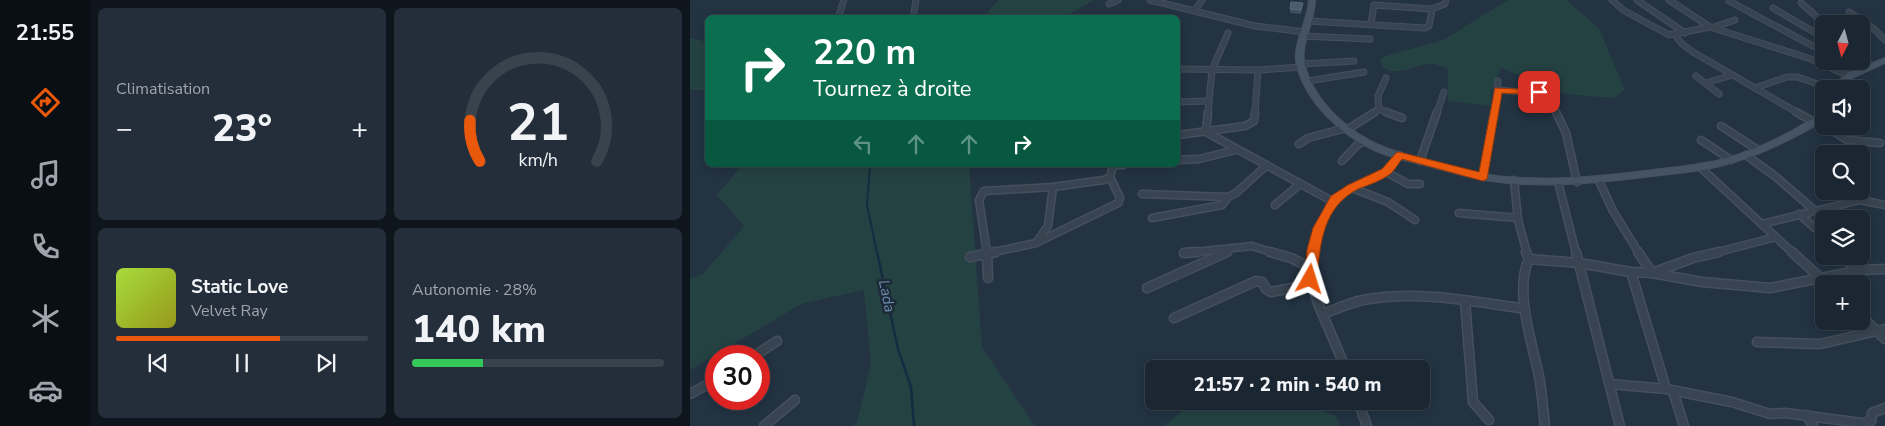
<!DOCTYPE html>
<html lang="fr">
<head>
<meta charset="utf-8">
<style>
	body { margin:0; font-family:"Nunito Sans",sans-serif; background:#232e3a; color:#f1f3f6; height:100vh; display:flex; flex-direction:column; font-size:19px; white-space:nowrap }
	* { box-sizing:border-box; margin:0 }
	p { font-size:16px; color:#9fa5ac }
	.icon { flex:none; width:28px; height:28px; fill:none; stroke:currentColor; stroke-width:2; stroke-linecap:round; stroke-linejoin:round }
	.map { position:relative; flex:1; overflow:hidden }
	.details { display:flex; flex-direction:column; gap:8px; padding:8px; background:#0e151c; width:600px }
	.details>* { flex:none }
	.hud { position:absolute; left:15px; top:15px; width:475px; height:152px; border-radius:8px; box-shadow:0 2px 12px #0003,0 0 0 1px #38434d; background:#0b6e4f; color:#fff; overflow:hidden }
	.needle { width:32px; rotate:186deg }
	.fabs { position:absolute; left:1125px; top:15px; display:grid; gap:10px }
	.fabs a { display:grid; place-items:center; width:55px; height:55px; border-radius:8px; background:#1a2632; box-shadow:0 2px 12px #0003,0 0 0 1px #38434d; font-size:25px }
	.speed { position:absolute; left:15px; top:345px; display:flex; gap:10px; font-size:25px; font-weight:700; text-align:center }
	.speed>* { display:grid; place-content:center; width:65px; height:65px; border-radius:50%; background:#1a2632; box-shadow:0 2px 12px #0003,0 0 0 1px #38434d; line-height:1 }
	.speed .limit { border:8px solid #d22; background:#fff; color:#111 }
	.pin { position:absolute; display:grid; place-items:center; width:42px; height:42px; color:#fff; margin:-21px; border-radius:10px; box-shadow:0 2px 8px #0006 }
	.me { position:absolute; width:55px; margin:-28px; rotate:6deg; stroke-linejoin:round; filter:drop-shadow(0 0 4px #0008) }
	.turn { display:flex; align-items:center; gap:18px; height:105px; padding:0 25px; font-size:22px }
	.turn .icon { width:65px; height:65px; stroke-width:2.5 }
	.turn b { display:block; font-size:35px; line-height:42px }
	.lanes { display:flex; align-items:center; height:48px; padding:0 25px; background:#0003; justify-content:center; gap:25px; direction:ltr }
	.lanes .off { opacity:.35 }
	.big { font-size:38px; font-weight:800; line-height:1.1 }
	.details .widget { flex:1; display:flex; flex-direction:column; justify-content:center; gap:8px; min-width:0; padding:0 18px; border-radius:8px; background:#232e3a }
	.details .dial { align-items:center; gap:0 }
	.dial svg { height:130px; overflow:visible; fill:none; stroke:#38434d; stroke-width:7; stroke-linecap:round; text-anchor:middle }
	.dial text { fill:#f1f3f6; stroke:none }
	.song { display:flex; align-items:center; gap:15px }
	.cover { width:60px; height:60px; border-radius:8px; background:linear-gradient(135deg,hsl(80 70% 55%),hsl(60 70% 35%)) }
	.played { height:5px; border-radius:2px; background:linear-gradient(90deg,#ea580c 65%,#38434d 65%) }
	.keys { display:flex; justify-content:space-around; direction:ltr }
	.heat { display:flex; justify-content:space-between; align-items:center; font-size:28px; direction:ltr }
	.charge { height:8px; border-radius:4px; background:linear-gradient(90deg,#34c759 28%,#38434d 0) }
	.details .tiles { flex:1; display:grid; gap:8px; grid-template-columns:repeat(2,1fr) }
	.trip { position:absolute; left:455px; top:360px; width:285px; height:50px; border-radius:8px; background:#1a2632; box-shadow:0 2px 12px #0003,0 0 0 1px #38434d; font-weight:800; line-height:50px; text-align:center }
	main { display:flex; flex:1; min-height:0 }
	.dock { display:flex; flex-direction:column; width:90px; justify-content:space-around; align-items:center; background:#0a0f14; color:#9fa5ac }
	.dock .icon { width:35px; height:35px }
	.dock .active { color:#ea580c }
	.dock b { font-size:22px; color:#f1f3f6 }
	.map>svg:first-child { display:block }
	.green { fill:#254243 }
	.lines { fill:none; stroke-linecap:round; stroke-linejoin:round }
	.stream-far1 { stroke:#152b41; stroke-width:2 }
	.stream { stroke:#152b41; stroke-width:2.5 }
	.street-far2-casing { stroke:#44505d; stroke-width:7 }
	.street-far1-casing { stroke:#44505d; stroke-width:9 }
	.street-casing { stroke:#44505d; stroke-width:11 }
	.secondary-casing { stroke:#44505d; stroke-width:2 }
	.street-far2 { stroke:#384451; stroke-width:5 }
	.street-far1 { stroke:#384451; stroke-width:6 }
	.street { stroke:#384451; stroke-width:8 }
	.secondary { fill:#455465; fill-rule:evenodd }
	.wall { fill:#3e4f60 }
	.building { fill:#4b5b6c; stroke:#5b6b7b }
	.route { fill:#ea580c; stroke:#983908 }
	.labels { text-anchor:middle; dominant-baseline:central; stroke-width:5; stroke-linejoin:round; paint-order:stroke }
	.water-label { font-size:15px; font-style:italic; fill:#6b8dad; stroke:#1d2937 }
</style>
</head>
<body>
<main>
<nav class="dock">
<b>21:55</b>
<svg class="icon active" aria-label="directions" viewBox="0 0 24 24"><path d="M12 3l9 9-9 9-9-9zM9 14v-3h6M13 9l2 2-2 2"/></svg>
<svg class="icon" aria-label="music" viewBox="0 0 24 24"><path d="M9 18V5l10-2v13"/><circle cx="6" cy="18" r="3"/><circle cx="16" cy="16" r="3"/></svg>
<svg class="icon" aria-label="phone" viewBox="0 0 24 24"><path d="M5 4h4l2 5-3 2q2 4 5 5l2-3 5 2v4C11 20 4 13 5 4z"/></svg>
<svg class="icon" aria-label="climate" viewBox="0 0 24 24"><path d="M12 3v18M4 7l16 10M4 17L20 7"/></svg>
<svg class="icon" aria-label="car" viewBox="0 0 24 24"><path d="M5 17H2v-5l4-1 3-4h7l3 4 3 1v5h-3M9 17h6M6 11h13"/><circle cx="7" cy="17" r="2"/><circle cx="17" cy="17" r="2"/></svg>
</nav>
<section class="details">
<div class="tiles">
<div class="widget"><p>Climatisation</p>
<div class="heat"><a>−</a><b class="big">23°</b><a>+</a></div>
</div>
<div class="widget dial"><svg viewBox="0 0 100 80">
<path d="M14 69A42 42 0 1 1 86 69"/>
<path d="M14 69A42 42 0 0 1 8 44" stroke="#ea580c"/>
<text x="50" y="56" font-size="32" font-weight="700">21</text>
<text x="50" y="72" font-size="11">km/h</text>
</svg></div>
<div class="widget">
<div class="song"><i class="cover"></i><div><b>Static Love</b><p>Velvet Ray</p></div></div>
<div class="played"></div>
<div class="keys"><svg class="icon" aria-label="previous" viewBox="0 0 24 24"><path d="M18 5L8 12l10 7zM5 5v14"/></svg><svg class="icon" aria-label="pause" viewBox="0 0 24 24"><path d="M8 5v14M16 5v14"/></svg><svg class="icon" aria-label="next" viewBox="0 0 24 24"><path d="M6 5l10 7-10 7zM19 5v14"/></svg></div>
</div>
<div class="widget"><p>Autonomie · 28%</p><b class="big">140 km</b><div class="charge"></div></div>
</div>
</section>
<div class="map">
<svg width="1195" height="426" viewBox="0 0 1195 426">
	<rect width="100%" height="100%" fill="#233342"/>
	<g class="green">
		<path d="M 308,0 L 404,0 L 375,17 L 294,17 Z"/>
		<path d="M 818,0 L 876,0 L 909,28 L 935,90 L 923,98 L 874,94 L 811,68 L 801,90 L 801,106 L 758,101 L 758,69 C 753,67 747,64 742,64 C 728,63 695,84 690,59 L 699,55 L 753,40 Z"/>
		<path d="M 0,38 L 17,42 L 17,93 L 14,90 L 0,90 Z"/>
		<path d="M 52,165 L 279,165 L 292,347 L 345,426 L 163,426 L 167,422 L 181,364 L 174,290 L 111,304 L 0,370 L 0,279 L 13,274 L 54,226 L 27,195 Z"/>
		<path d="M 502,401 L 608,401 L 646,416 L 650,426 L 475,426 Z"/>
	</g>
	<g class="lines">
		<path class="stream-far1" d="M 180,165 L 177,205 L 187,253"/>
		<path class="stream" d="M 187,252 L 208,349 L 221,387 L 224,426"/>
		<defs>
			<g id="street-far2">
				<path d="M 460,0 L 565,26 L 615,32"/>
				<path d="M 922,0 L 933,10 L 979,35 L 1020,27"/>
				<path d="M 947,0 L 995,33"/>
				<path d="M 979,0 L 1020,27 L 1121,59 L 1159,76"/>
				<path d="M 1039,1 L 1134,52"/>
				<path d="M 1111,3 L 1135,24"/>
				<path d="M 419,4 L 428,0"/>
				<path d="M 1083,8 L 1134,38"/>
				<path d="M 505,10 L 512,0"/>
				<path d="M 1159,12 L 1185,30 L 1195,40"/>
				<path d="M 148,18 L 154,0"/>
				<path d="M 223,18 L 226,0"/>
				<path d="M 619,21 L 735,28 L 739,26 L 742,10"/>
				<path d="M 681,23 L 684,5 L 741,9 L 755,4 L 756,0"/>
				<path d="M 1024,27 L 1045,20"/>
				<path d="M 985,35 L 991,43 L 1003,52 L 1108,113"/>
				<path d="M 612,36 L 680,39"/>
				<path d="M 1171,59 L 1181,65"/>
				<path d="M 1150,61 L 1169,71"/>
				<path d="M 611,64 L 664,61"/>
				<path d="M 488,69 L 568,70 L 611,67"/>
				<path d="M 1006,76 L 1029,94"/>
				<path d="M 618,81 L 674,72"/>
				<path d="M 1016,83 L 1042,75"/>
				<path d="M 1065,88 L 1097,77 L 1108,77 L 1141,89"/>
				<path d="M 808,90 L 855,94 L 866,113"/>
				<path d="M 488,102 L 517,101"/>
				<path d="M 689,109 L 688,96 L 696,78"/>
				<path d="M 689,109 L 699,113"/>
				<path d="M 518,113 L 522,70 L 538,33"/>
				<path d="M 565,113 L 568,70"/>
				<path d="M 683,113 L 689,109"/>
				<path d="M 747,113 L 754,92"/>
				<path d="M 804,113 L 808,81"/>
			</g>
			<g id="street-far1">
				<path d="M 696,112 L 712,118"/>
				<path d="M 866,112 L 876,133 L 887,182"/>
				<path d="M 1106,112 L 1124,122"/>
				<path d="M 1031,126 L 1068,150"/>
				<path d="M 1135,126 L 1157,140 L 1190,143"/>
				<path d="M 658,129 L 685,112"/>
				<path d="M 516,132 L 642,201"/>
				<path d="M 516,132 L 518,112"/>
				<path d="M 488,135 L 555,126 L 564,121 L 565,112"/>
				<path d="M 1011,140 L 1041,160"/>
				<path d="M 609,144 L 618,138 L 656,128"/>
				<path d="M 1056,155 L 1086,177 L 1124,210"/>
				<path d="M 488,160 L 509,159 L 546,150"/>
				<path d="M 652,161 L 667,145 L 674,141"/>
				<path d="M 730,161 L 747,112"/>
				<path d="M 422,165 L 433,165"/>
				<path d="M 1010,167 L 1103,253"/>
				<path d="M 696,172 L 718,184 L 730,184"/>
				<path d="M 793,177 L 804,112"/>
				<path d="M 824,180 L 828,220 L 837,253"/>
				<path d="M 909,181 L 923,211 L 949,253"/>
				<path d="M 868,182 L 886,253"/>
				<path d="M 662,188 L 698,202 L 725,220"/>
				<path d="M 452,194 L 538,197 L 546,193 L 577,165"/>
				<path d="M 585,205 L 610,184"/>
				<path d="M 769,213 L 828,218"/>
				<path d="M 1109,214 L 1134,236"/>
				<path d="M 462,218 L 532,205 L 538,197"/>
				<path d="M 1072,224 L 1170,200 L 1195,205"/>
				<path d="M 348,240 L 358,226 L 363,187"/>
				<path d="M 297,253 L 289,200 L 294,191 L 363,187 L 414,180 L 420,177 L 423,166"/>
				<path d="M 300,253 L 346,243 L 428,203 L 430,198 L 420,177"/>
				<path d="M 496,253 L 562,246 L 584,253"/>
				<path d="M 534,253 L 538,251"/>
				<path d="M 623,253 L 629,228 L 642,201 L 662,188 L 696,172 L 709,155"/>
				<path d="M 1024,253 L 1086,237"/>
			</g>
			<g id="street">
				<path d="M 297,252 L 298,278"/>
				<path d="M 580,252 L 601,258 L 621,268"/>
				<path d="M 623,252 L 620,279 L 629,306 L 656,369"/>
				<path d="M 836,252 L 839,259"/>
				<path d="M 886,252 L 930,426"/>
				<path d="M 948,252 L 962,273 L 1012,282 L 1080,288 L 1172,270 L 1195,269"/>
				<path d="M 1102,252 L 1137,284"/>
				<path d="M 494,253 L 508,252"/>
				<path d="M 1154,256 L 1166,271"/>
				<path d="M 280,257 L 306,252"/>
				<path d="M 839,259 L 889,263 L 941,272 L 962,273 L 1003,258 L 1029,252"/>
				<path d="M 839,259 C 824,291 842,342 849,376 C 852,393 853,409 855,426"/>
				<path d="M 941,272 L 976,389"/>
				<path d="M 457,288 L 537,252"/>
				<path d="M 775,301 L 783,402 L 799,420"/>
				<path d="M 633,314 C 646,309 659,303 673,300 C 726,290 782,301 835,309"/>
				<path d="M 1171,316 L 1195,339"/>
				<path d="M 484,318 L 566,281 L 572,282 L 576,289 L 581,292 L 622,284"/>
				<path d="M 1067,342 L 1130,344 L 1195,329"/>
				<path d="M 64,356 L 87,341"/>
				<path d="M 920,384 L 976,389 L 1042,402 L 1080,414 L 1095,413 L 1172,423 L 1181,421"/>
				<path d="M 983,391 L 994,426"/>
				<path d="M 0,394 L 26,380"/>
				<path d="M 668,401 L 677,426"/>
				<path d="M 1117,415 L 1123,426"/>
				<path d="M 1181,421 L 1182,413 L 1195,408"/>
				<path d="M 74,426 L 105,400"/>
			</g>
			<g id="secondary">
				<path d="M 619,0 L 625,0 C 625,23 609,45 615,66 C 624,101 658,132 691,146 C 707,153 725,156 742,161 C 759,165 776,171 793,174 C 849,183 907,177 963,170 C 987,167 1011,165 1034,159 C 1057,153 1079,143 1100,132 C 1111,126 1122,118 1134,114 L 1134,121 C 1101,140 1067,157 1030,166 C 1008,172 985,173 963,176 C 907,183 850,189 793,180 C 775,177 757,171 738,166 C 720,161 701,158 684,150 C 651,135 616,102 607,66 C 601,45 618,23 619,0 Z"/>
				<path d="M 1195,58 L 1195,63 L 1162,78 L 1150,89 L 1141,89 L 1156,74 Z"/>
			</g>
		</defs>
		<use href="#street-far2" class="street-far2-casing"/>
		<use href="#street-far1" class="street-far1-casing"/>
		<use href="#street" class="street-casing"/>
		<use href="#secondary" class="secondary-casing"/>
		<use href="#street-far2" class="street-far2"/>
		<use href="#street-far1" class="street-far1"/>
		<use href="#street" class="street"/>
		<use href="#secondary" class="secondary"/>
	</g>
	<path class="wall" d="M 612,7 L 611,14 L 600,13 L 600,9 Z"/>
	<path class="building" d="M 601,2 L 613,3 L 611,10 L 600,9 Z"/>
	<path class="route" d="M 805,88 L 849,90 L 853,92 L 849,95 L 812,93 L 797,179 L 793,181 L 712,159 C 708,164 704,171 700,174 C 691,181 678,185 668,189 C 633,207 630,243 627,279 L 625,282 L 616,282 L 614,279 L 617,250 L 623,228 L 641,196 L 658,185 L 692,169 L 706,153 L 709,152 L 789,172 Z"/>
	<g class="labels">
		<g class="water-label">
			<text transform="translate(197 296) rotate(78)">Lada</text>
		</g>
	</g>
</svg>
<div class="fabs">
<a><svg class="needle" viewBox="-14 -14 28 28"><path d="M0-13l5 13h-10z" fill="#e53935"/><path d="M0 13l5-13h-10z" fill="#9fa5ac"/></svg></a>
<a><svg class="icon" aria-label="sound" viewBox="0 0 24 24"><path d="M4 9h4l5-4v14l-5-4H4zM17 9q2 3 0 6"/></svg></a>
<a><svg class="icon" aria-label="search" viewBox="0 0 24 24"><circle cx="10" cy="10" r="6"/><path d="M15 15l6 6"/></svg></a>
<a><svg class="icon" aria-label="layers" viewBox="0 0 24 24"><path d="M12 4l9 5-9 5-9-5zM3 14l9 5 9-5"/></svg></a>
<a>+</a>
</div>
<div class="speed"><div class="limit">30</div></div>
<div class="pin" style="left:849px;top:92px;background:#d93025"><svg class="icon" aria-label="arrive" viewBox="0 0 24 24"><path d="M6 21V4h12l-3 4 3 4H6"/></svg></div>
<svg class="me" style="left:620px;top:279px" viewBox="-20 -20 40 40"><path d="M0-17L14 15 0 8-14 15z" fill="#ea580c" stroke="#fff" stroke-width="4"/></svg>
<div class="trip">21:57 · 2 min · 540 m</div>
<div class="hud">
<div class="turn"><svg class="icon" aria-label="right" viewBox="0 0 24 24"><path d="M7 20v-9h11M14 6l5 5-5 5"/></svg><div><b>220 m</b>Tournez à droite</div></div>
<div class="lanes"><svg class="icon off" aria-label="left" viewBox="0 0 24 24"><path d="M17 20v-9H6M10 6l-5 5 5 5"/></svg><svg class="icon off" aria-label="ahead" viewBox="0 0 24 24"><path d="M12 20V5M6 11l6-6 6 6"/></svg><svg class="icon off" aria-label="ahead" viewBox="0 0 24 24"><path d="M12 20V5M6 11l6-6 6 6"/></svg><svg class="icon" aria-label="right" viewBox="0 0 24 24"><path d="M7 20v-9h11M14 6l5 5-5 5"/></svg></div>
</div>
</div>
</main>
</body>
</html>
